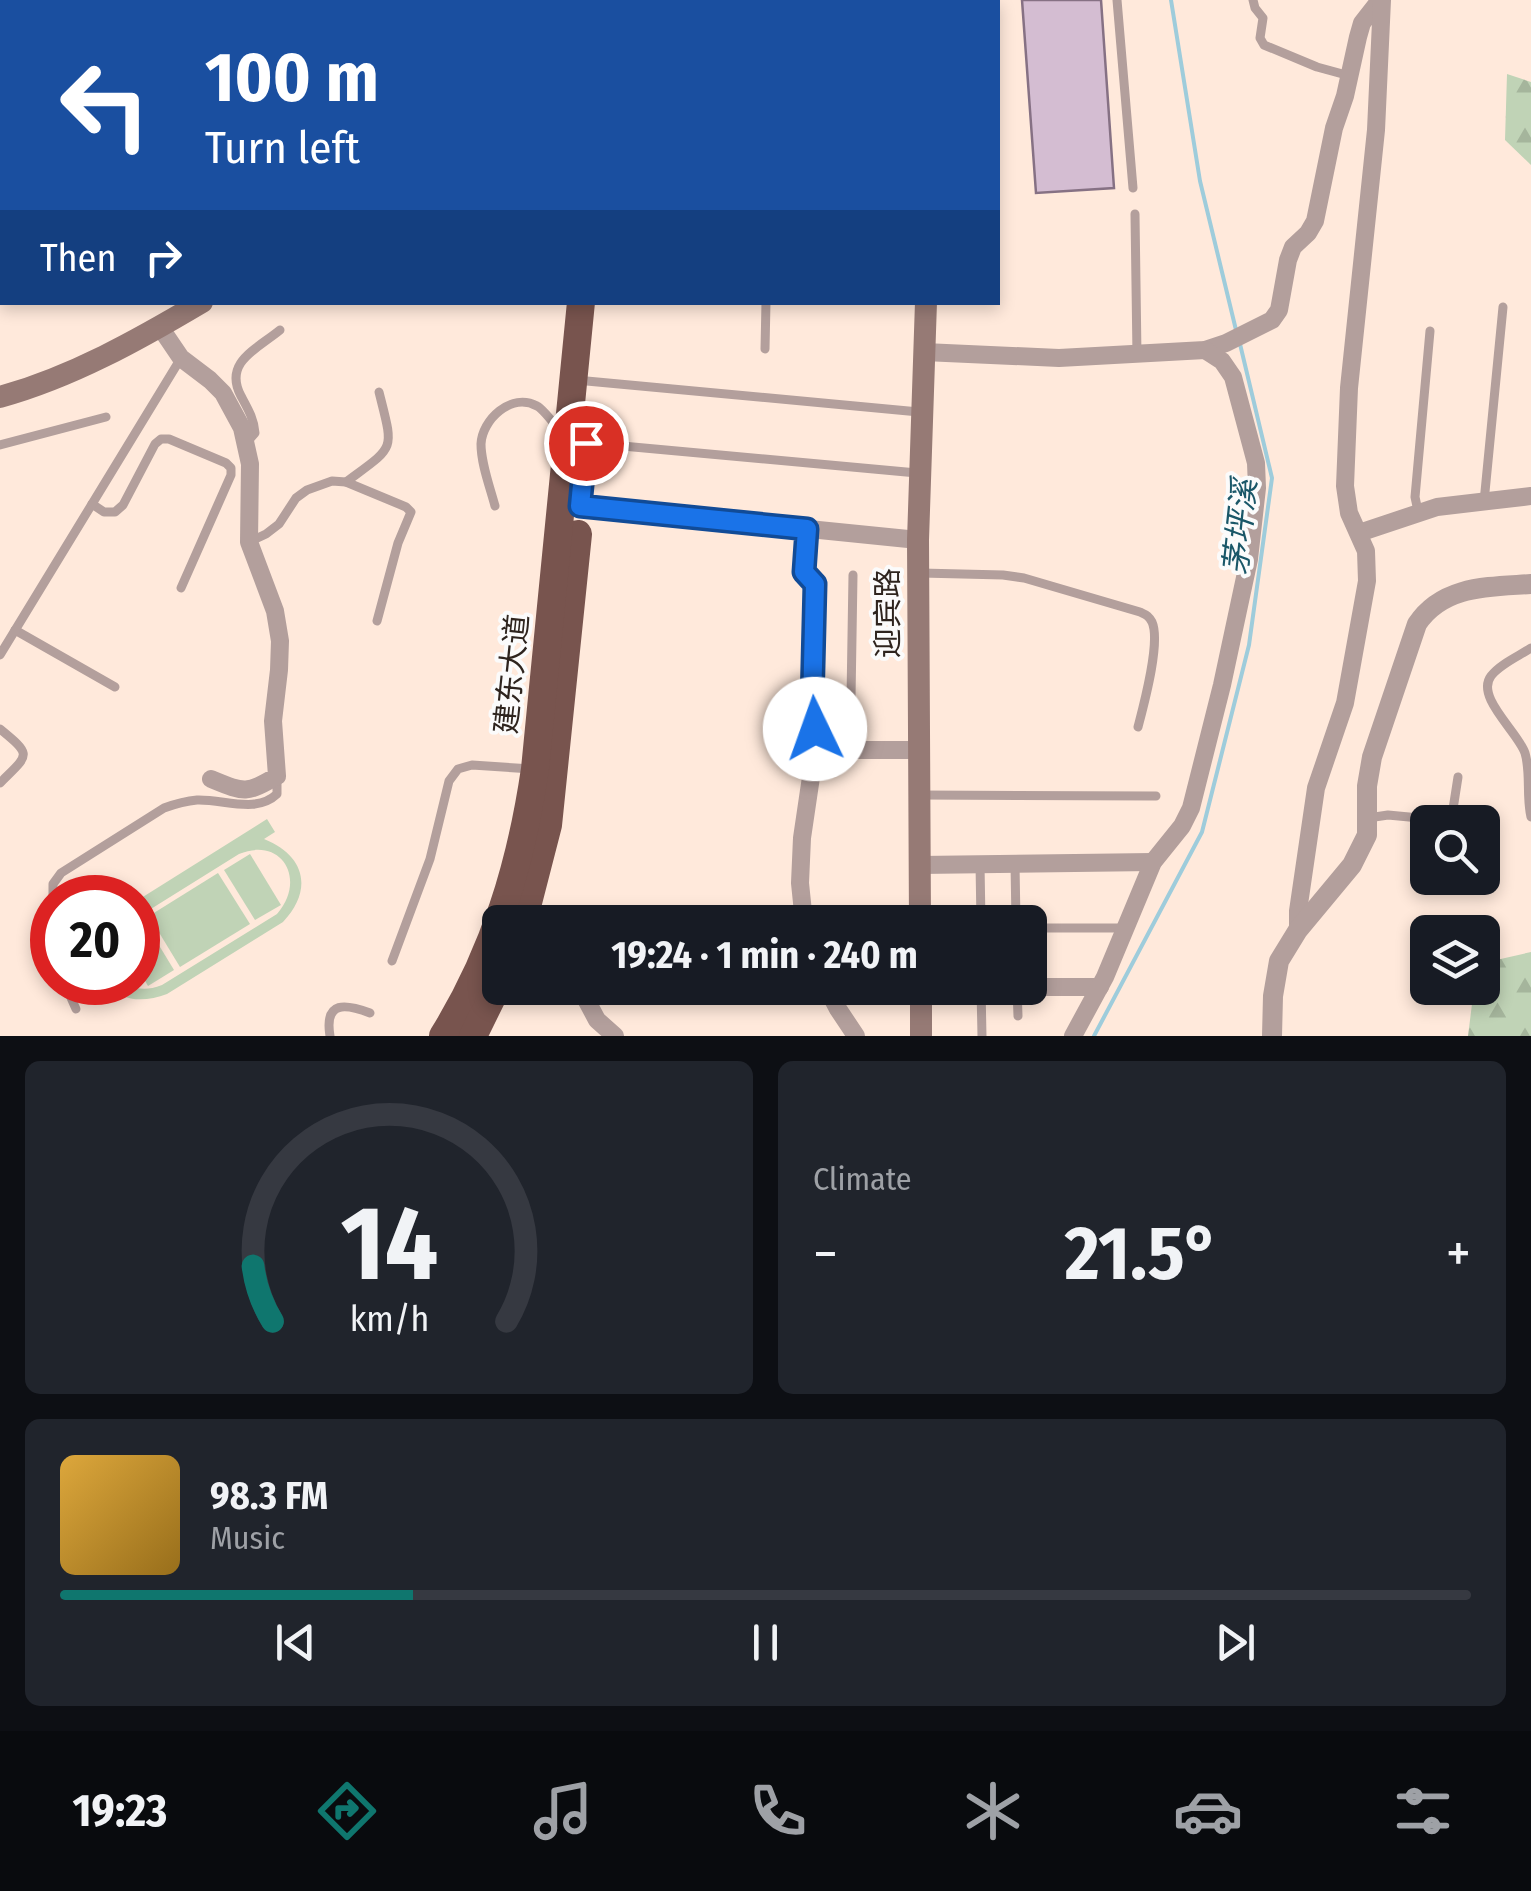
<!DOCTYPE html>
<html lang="en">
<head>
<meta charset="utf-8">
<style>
	body { margin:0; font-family:"Fira Sans Condensed","Noto Sans SC",sans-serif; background:#20242c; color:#f1f3f6; height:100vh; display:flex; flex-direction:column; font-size:38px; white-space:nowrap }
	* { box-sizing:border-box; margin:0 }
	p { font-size:32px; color:#9ea1a6 }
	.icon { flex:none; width:55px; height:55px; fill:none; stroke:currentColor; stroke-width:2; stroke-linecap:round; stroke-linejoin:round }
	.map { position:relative; height:1036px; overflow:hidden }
	.panel { display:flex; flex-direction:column; gap:25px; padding:25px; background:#0d0f14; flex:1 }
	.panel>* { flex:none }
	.top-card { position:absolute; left:0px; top:0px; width:1000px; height:305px; box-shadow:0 5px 15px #0003; background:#1a4fa0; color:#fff; overflow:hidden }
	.fabs { position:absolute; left:1410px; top:805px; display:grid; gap:20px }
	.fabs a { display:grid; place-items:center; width:90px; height:90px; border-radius:15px; background:#171b24; box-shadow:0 5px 15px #0003; font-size:50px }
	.speed { position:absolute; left:30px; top:875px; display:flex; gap:20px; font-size:50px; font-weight:700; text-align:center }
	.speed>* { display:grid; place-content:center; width:130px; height:130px; border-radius:50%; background:#171b24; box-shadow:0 5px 15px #0003; line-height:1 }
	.speed .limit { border:15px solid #d22; background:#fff; color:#111 }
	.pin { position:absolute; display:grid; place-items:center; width:85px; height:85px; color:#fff; margin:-42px; border:5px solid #fff; border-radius:50%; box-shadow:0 2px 10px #0007 }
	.me { position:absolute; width:110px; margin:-55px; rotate:357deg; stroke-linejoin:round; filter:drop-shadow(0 0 8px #0008) }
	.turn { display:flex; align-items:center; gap:35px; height:210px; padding:0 40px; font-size:45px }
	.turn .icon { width:130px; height:130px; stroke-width:2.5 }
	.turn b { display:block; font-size:70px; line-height:85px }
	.then { display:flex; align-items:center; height:95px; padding:0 40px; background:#0003; gap:20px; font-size:38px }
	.big { font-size:75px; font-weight:700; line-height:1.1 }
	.panel .tile { flex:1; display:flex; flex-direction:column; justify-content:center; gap:15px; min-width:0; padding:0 35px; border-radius:15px; background:#20242c }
	.panel .dial { align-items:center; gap:0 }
	.dial svg { height:260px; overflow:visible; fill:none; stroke:#363941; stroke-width:7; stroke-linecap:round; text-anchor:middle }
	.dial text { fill:#f1f3f6; stroke:none }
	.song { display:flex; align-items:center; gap:30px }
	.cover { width:120px; height:120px; border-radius:15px; background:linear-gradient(135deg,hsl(40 70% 55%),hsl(40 70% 35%)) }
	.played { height:10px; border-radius:5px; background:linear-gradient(90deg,#0f766e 25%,#363941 25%) }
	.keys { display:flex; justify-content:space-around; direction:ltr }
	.heat { display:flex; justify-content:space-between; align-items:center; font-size:55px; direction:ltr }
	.panel .tiles { flex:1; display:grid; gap:25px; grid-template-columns:1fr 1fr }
	.tile:last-child { grid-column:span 2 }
	.trip { position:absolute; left:482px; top:905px; width:565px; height:100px; border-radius:15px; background:#171b24; box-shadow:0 5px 15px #0003; font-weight:700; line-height:100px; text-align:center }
	.menu { display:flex; height:160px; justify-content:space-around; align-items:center; background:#090b0e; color:#9ea1a6 }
	.menu .icon { width:70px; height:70px }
	.menu .current { color:#0f766e }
	.menu b { font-size:45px; color:#f1f3f6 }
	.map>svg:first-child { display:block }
	.forest { fill:url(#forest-firs) }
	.park { fill:#c0d3b6 }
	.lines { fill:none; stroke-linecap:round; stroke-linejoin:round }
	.stream { stroke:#9eccdb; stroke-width:4 }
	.building { fill:#d4bdd2; stroke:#867184; stroke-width:2.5 }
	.service { stroke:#b39f9c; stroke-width:9 }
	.minor { stroke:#b39f9c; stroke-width:18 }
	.tertiary { stroke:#b39f9c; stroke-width:20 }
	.secondary { stroke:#967a75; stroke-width:22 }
	.trunk { stroke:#78544e; stroke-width:28 }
	.route-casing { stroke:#114b97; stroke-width:25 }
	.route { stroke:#1a73e8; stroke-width:18 }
	.labels { text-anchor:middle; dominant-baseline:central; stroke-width:8; stroke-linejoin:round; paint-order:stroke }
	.street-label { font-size:30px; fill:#2e241e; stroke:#fbfbfb }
	.water-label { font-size:32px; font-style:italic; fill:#1a5768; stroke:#fbfbfb }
</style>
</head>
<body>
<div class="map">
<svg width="1531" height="1036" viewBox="0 0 1531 1036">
	<defs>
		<pattern id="forest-firs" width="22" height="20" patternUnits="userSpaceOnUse" patternTransform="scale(2.5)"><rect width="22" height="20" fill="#c0d3b6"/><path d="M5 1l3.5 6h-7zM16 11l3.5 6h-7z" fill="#a5b59c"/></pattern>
	</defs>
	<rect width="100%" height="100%" fill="#ffe9db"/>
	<g class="forest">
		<path d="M 1507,74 L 1531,82 L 1531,165 L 1505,140 Z"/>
		<path d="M 1531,952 L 1531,1036 L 1468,1036 L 1474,988 L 1482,988 L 1483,963 Z"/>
	</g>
	<g class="park">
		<path d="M 267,819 L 275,832 L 264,839 C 306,856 313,890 283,922 L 167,994 C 145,1002 122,1003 106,983 C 129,982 137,995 162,985 L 277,914 C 307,880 282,836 239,854 L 138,917 L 138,900 Z"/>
		<path d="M 250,854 L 281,905 L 255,920 L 224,870 Z"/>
		<path d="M 218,873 L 250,924 L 180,967 L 149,916 Z"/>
		<path d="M 143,919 L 174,970 L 148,986 L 138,968 L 138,923 Z"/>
	</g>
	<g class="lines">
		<g class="stream">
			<path d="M 1171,0 L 1200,181 L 1236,330"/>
			<path d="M 1094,1036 L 1202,832 L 1249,645 L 1272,478 L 1240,344"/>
		</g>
	</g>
	<path class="building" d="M 1022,0 L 1101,0 L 1114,188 L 1036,193 Z"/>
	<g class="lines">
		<g class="service">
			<path d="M 1117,0 L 1133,188"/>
			<path d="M 1253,0 L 1255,8 L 1263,18 L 1260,38 L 1264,45 L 1317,67 L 1350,76"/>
			<path d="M 374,2 L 374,0"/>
			<path d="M 1135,214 L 1137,355"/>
			<path d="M 0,253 L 2,253"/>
			<path d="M 0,291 L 2,291"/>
			<path d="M 765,349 L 766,302"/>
			<path d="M 576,380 L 919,412"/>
			<path d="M 247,442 L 255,433 C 254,419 248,409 241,396 C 223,362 257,349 280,330"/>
			<path d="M 0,445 L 106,417"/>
			<path d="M 346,482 C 396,445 394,452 379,392"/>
			<path d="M 1484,502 L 1503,307"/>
			<path d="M 92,504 L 104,512 L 115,512 L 123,505 L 155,444 L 161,439 L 169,439 L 226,463 L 231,468 L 231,475 L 181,588"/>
			<path d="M 495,506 C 490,487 481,464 481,444 C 482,420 511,392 537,406 C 545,410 560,432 568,441 L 917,473"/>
			<path d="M 1418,511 L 1415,497 L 1430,331"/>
			<path d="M 807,529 L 804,572 L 815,583 L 812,705 L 815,729 L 815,750"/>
			<path d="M 249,542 L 266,534 L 279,524 L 296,498 L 307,490 L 332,481 L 346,482 L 406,507 L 411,512 L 398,543 L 377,621"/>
			<path d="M 921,573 L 1003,575 L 1024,578 L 1140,612 C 1146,615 1148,615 1152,622 C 1161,642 1144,704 1138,727"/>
			<path d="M 15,630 L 115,687"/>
			<path d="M 1531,648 C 1519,656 1500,664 1491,676 C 1475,697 1518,732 1525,753 C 1531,773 1526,796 1531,817"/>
			<path d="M 0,655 L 181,358"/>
			<path d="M 812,705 L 845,705 L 851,698 L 853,575"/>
			<path d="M 0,729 C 33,756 29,754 0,783"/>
			<path d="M 919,795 L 1156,796"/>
			<path d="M 1368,818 L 1388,815 L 1451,821"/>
			<path d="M 1451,822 L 1458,777"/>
			<path d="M 980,864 L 981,922"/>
			<path d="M 1015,864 L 1016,922"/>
			<path d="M 52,898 L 50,935 L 52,954"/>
			<path d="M 53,898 L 53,884 L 61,873 L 164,808 C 175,804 185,801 197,800 C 224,799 256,814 277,794 L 277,776"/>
			<path d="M 1030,928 L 1126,928"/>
			<path d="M 392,961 L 430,859 L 449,781 L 458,769 L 472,765 L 532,769"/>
			<path d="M 64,982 L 76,1009"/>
			<path d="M 981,988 L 982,1036"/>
			<path d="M 1017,988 L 1018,1016"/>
			<path d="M 330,1036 C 324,1000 346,1004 370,1013"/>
		</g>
		<g class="minor">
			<path d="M 331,2 L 331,0"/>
			<path d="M 160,327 L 181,358 L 210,380 L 223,393 L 242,428 L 250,464 L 249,542 L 275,611 L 280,641 L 279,670 L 273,721 L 277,776 C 246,794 245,793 211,779"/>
			<path d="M 924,352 L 1059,358 L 1205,350 L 1226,343 L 1272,320 L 1279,310 L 1288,260 L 1293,247 L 1308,233 L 1315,221 L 1334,128 L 1345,96 L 1358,37 L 1362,23 L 1380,0"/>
			<path d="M 561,504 L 918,540"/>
			<path d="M 1359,533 L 1437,507 L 1531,496"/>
			<path d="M 920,865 L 1153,862"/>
			<path d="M 804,922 L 800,883 L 802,838 L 815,750 L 919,750"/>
			<path d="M 1298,930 L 1298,911 L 1316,788 L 1345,703 L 1367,581 L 1366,551 L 1349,513 L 1345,486 L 1349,388 L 1376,130 L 1382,0"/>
			<path d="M 1030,987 L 1100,987"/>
			<path d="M 580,988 L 597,1020 L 615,1036"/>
			<path d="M 827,988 L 838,1009 L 856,1036"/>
			<path d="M 1073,1036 L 1105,977 L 1153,862 L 1182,826 L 1191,808 L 1222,685 L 1249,559 L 1257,488 L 1256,463 L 1233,377 L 1222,361 L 1205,350"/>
		</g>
		<path class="tertiary" d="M 1272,1036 L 1273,996 L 1279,961 L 1298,930 L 1352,865 L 1367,835 L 1367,786 L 1372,757 L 1417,624 C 1443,585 1489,587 1531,584"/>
		<g class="secondary">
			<path d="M 936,2 L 936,0"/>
			<path d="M 0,397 C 72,377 138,340 202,302"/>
			<path d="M 920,922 L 918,540 L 926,302"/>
			<path d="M 921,988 L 921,1036"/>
		</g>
		<g class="trunk">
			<path d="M 611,2 L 611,0"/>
			<path d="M 523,922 L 548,825 L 578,534"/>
			<path d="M 443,1036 C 494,954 521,865 535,769 L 581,302"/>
			<path d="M 473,1036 L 500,981"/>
		</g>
	</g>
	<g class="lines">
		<defs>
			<path id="route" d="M 586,443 L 580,506 L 807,529 L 804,572 L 815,584 L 812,705 L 815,729"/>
		</defs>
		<use href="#route" class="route-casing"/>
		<use href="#route" class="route"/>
	</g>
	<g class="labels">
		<g class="street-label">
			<text transform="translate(888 613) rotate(-90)">迎宾路</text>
			<text transform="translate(512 674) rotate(-84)">建东大道</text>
		</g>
		<g class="water-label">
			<text transform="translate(1240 527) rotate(-84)">茅坪溪</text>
		</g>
	</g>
</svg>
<div class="fabs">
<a><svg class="icon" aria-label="search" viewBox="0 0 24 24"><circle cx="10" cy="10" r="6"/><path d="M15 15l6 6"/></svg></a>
<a><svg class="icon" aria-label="layers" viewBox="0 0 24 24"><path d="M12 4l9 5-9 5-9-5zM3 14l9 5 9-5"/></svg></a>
</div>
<div class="speed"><div class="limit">20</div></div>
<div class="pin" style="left:586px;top:443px;background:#d93025"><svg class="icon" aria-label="arrive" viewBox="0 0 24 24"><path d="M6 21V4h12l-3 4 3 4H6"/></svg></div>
<svg class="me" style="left:815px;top:729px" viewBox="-20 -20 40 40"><circle r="19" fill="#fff"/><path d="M0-13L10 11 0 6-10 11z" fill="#1a73e8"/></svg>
<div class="trip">19:24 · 1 min · 240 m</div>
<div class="top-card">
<div class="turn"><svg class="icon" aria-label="left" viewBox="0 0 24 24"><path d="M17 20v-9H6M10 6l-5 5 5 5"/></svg><div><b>100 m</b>Turn left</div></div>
<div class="then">Then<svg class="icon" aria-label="right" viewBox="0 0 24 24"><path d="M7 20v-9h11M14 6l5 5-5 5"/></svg></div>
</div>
</div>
<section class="panel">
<div class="tiles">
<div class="tile dial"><svg viewBox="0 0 100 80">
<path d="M14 69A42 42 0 1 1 86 69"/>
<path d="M14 69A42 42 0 0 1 8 52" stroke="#0f766e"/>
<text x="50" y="56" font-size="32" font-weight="700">14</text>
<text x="50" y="72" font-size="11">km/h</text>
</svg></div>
<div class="tile"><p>Climate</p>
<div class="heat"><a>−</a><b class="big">21.5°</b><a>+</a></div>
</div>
<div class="tile">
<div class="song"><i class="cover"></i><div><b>98.3 FM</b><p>Music</p></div></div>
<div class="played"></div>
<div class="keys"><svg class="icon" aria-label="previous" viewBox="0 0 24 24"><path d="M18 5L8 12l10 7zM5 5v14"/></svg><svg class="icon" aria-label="pause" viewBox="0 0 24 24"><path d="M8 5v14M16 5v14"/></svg><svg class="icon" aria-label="next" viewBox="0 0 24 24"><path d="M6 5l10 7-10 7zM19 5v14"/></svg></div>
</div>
</div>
</section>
<nav class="menu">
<b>19:23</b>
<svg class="icon current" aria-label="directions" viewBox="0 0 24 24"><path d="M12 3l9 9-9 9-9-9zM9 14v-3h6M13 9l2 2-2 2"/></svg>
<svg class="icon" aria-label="music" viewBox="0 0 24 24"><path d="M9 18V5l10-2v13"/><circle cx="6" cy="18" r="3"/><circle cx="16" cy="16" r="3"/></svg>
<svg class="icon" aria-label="phone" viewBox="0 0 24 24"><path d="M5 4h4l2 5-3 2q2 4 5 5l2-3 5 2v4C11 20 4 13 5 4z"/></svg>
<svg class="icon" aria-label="climate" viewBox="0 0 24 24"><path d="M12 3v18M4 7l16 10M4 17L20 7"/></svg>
<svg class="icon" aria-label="car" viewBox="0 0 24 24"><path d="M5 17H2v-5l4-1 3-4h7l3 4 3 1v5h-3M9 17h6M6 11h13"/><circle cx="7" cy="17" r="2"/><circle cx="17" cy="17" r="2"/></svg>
<svg class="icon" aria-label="filters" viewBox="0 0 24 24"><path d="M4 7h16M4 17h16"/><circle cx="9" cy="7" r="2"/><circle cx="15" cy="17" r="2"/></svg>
</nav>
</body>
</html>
